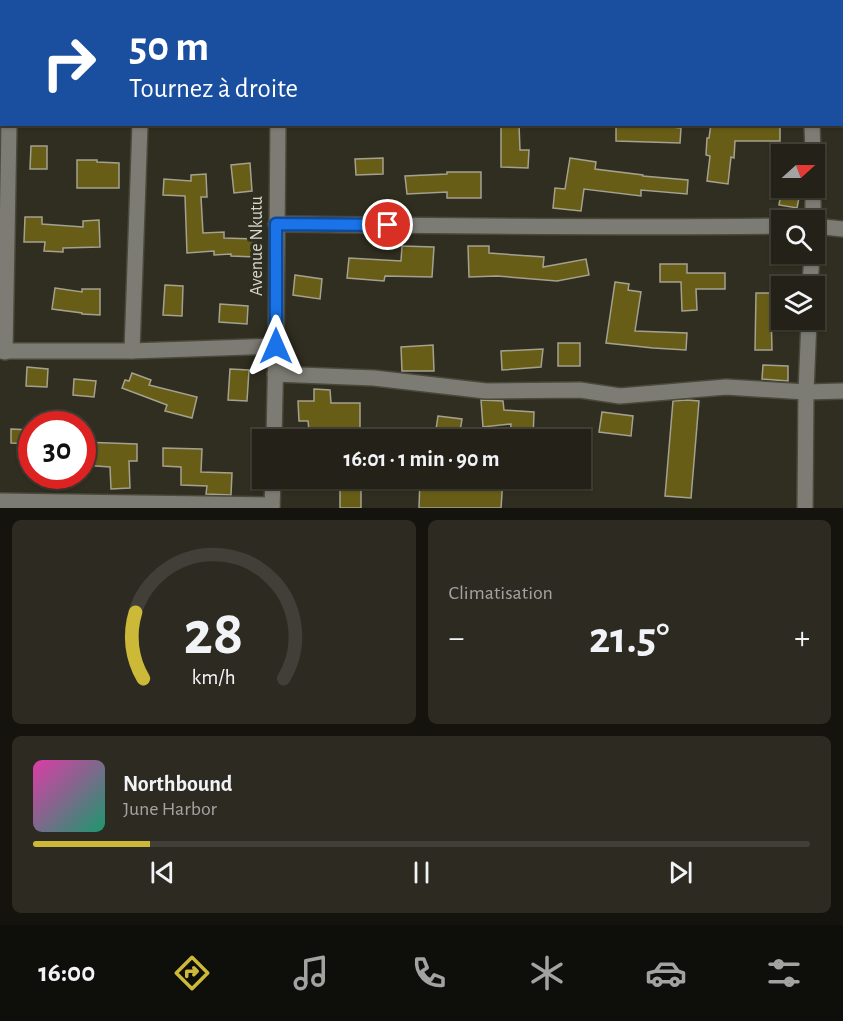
<!DOCTYPE html>
<html lang="fr">
<head>
<meta charset="utf-8">
<style>
	body { margin:0; font-family:"Alegreya Sans",sans-serif; background:#2c2a21; color:#f1f3f6; height:100vh; display:flex; flex-direction:column; font-size:22px; white-space:nowrap }
	* { box-sizing:border-box; margin:0 }
	p { font-size:20px; color:#a3a4a2 }
	.icon { flex:none; width:33px; height:33px; fill:none; stroke:currentColor; stroke-width:2; stroke-linecap:round; stroke-linejoin:round }
	.map { position:relative; height:508px; overflow:hidden }
	.panel { display:flex; flex-direction:column; gap:12px; padding:12px; background:#14130d; flex:1 }
	.panel>* { flex:none }
	.hud { position:absolute; left:0px; top:0px; width:843px; height:126px; box-shadow:0 2px 4px #0004,0 0 0 2px #413f37; background:#1a4fa0; color:#fff; overflow:hidden }
	.needle { width:39px; rotate:69deg }
	.fabs { position:absolute; left:771px; top:144px; display:grid; gap:12px }
	.fabs a { display:grid; place-items:center; width:54px; height:54px; border-radius:0px; background:#242218; box-shadow:0 2px 4px #0004,0 0 0 2px #413f37; font-size:30px }
	.speed { position:absolute; left:18px; top:411px; display:flex; gap:12px; font-size:30px; font-weight:700; text-align:center }
	.speed>* { display:grid; place-content:center; width:78px; height:78px; border-radius:50%; background:#242218; box-shadow:0 2px 4px #0004,0 0 0 2px #413f37; line-height:1 }
	.speed .limit { border:9px solid #d22; background:#fff; color:#111 }
	.pin { position:absolute; display:grid; place-items:center; width:51px; height:51px; color:#fff; margin:-26px; border:3px solid #fff; border-radius:50%; box-shadow:0 2px 6px #0007 }
	.me { position:absolute; width:66px; margin:-33px; rotate:0deg; stroke-linejoin:round; filter:drop-shadow(0 0 4px #0008) }
	.turn { display:flex; align-items:center; gap:21px; height:126px; padding:0 30px; font-size:27px }
	.turn .icon { width:78px; height:78px; stroke-width:2.5 }
	.turn b { display:block; font-size:42px; line-height:51px }
	.big { font-size:45px; font-weight:700; line-height:1.1 }
	.panel .widget { flex:1; display:flex; flex-direction:column; justify-content:center; gap:9px; min-width:0; padding:0 21px; border-radius:9px; background:#2c2a21 }
	.panel .dial { align-items:center; gap:0 }
	.dial svg { height:156px; overflow:visible; fill:none; stroke:#413f37; stroke-width:7; stroke-linecap:round; text-anchor:middle }
	.dial text { fill:#f1f3f6; stroke:none }
	.song { display:flex; align-items:center; gap:18px }
	.cover { width:72px; height:72px; border-radius:9px; background:linear-gradient(135deg,hsl(320 70% 55%),hsl(160 70% 35%)) }
	.played { height:6px; border-radius:3px; background:linear-gradient(90deg,#cdb938 15%,#413f37 15%) }
	.keys { display:flex; justify-content:space-around; direction:ltr }
	.heat { display:flex; justify-content:space-between; align-items:center; font-size:33px; direction:ltr }
	.panel .tiles { flex:1; display:grid; gap:12px; grid-template-columns:1fr 1fr }
	.widget:last-child { grid-column:span 2 }
	.trip { position:absolute; left:252px; top:429px; width:339px; height:60px; border-radius:0px; background:#242218; box-shadow:0 2px 4px #0004,0 0 0 2px #413f37; font-weight:700; line-height:60px; text-align:center }
	.tab-bar { display:flex; height:96px; justify-content:space-around; align-items:center; background:#0e0e0a; color:#a3a4a2 }
	.tab-bar .icon { width:42px; height:42px }
	.tab-bar .current { color:#cdb938 }
	.tab-bar b { font-size:27px; color:#f1f3f6 }
	.map>svg:first-child { display:block }
	.building { fill:#685d16; stroke:#a4a190; stroke-width:1.5 }
	.lines { fill:none; stroke-linecap:round; stroke-linejoin:round }
	.minor-casing { stroke:#4b493c; stroke-width:18 }
	.minor { stroke:#7d7c74; stroke-width:15 }
	.route-casing { stroke:#114b97; stroke-width:15 }
	.route { stroke:#1a73e8; stroke-width:10 }
	.labels { text-anchor:middle; dominant-baseline:central; stroke-width:6; stroke-linejoin:round; paint-order:stroke }
	.street-label { font-size:18px; fill:#d8d6cd; stroke:#302e20 }
</style>
</head>
<body>
<div class="map">
<svg width="843" height="508" viewBox="0 0 843 508">
	<rect width="100%" height="100%" fill="#302e20"/>
	<g class="building">
		<path d="M 501,124 L 519,124 L 520,150 L 529,150 L 528,168 L 501,167 Z"/>
		<path d="M 616,124 L 643,124 L 681,128 L 680,143 L 616,141 Z"/>
		<path d="M 711,124 L 736,124 L 736,127 L 780,126 L 780,141 L 735,141 L 734,158 L 731,157 L 728,184 L 707,181 L 710,156 L 706,155 L 707,138 L 709,138 Z"/>
		<path d="M 31,146 L 47,146 L 47,169 L 30,169 Z"/>
		<path d="M 383,158 L 383,174 L 356,175 L 355,159 Z"/>
		<path d="M 570,158 L 596,162 L 595,169 L 643,175 L 643,176 L 688,180 L 687,194 L 641,190 L 641,196 L 584,189 L 581,211 L 553,208 L 555,188 L 565,189 Z"/>
		<path d="M 77,160 L 97,160 L 97,162 L 119,163 L 119,188 L 77,188 Z"/>
		<path d="M 250,163 L 252,191 L 234,193 L 231,165 Z"/>
		<path d="M 447,172 L 481,172 L 481,198 L 447,198 L 447,192 L 407,194 L 405,176 L 447,174 Z"/>
		<path d="M 206,174 L 207,197 L 201,197 L 203,233 L 224,232 L 224,238 L 256,239 L 256,257 L 231,256 L 231,254 L 214,255 L 214,251 L 187,253 L 185,196 L 163,195 L 164,179 L 191,181 L 191,175 Z"/>
		<path d="M 782,188 L 801,188 L 797,208 L 779,205 Z"/>
		<path d="M 25,217 L 42,217 L 42,224 L 83,227 L 83,221 L 99,220 L 100,247 L 63,248 L 63,252 L 44,251 L 45,242 L 24,242 Z"/>
		<path d="M 402,246 L 434,247 L 432,277 L 385,276 L 384,281 L 347,278 L 349,258 L 401,261 Z"/>
		<path d="M 468,246 L 489,246 L 489,253 L 544,257 L 543,267 L 586,259 L 589,275 L 557,281 L 497,276 L 469,277 Z"/>
		<path d="M 660,264 L 687,264 L 687,273 L 725,273 L 725,289 L 696,289 L 697,310 L 682,311 L 681,282 L 660,282 Z"/>
		<path d="M 295,275 L 322,279 L 320,299 L 293,295 Z"/>
		<path d="M 615,282 L 629,284 L 628,290 L 641,292 L 635,331 L 687,333 L 686,350 L 653,348 L 606,343 Z"/>
		<path d="M 165,285 L 183,286 L 182,316 L 163,315 Z"/>
		<path d="M 55,288 L 82,292 L 82,289 L 100,289 L 100,315 L 82,314 L 82,313 L 52,309 Z"/>
		<path d="M 756,293 L 782,293 L 782,310 L 771,310 L 772,350 L 755,350 Z"/>
		<path d="M 220,304 L 248,306 L 247,324 L 219,322 Z"/>
		<rect x="558" y="343" width="22" height="23"/>
		<path d="M 433,345 L 434,371 L 402,371 L 401,347 Z"/>
		<path d="M 543,349 L 541,367 L 502,370 L 501,351 Z"/>
		<path d="M 763,365 L 788,366 L 788,381 L 762,379 Z"/>
		<path d="M 27,367 L 48,369 L 47,387 L 26,386 Z"/>
		<path d="M 230,369 L 249,370 L 247,401 L 228,400 Z"/>
		<path d="M 132,373 L 151,380 L 149,385 L 197,397 L 192,418 L 165,411 L 167,405 L 122,388 L 125,380 L 129,381 Z"/>
		<path d="M 74,379 L 96,381 L 94,397 L 73,395 Z"/>
		<path d="M 314,389 L 330,390 L 331,403 L 360,403 L 360,440 L 310,440 L 308,421 L 299,421 L 298,401 L 314,401 Z"/>
		<path d="M 481,400 L 503,401 L 504,410 L 534,412 L 533,440 L 510,438 L 511,424 L 483,427 Z"/>
		<path d="M 687,400 L 699,401 L 691,498 L 665,496 L 673,401 Z"/>
		<path d="M 602,412 L 633,416 L 631,436 L 599,432 Z"/>
		<path d="M 438,416 L 462,419 L 459,438 L 435,436 Z"/>
		<path d="M 11,429 L 32,430 L 32,444 L 11,443 Z"/>
		<path d="M 82,442 L 137,444 L 137,461 L 129,461 L 130,488 L 111,489 L 110,467 L 82,465 Z"/>
		<path d="M 163,448 L 202,449 L 201,472 L 232,473 L 231,495 L 206,494 L 207,486 L 181,485 L 181,467 L 163,466 Z"/>
		<rect x="340" y="478" width="21" height="30"/>
		<path d="M 420,478 L 503,478 L 501,508 L 419,508 Z"/>
	</g>
	<g class="lines">
		<defs>
			<g id="minor">
				<path d="M 56,0 L 76,2"/>
				<path d="M 279,0 L 279,2"/>
				<path d="M 10,2 L 10,0"/>
				<path d="M 144,2 L 144,0"/>
				<path d="M 812,2 L 813,0"/>
				<path d="M 842,68 L 843,68"/>
				<path d="M 812,124 L 813,154"/>
				<path d="M 813,188 L 813,220"/>
				<path d="M 276,224 C 445,226 613,228 782,226"/>
				<path d="M 814,226 L 843,229"/>
				<path d="M 810,286 L 812,254"/>
				<path d="M 0,351 L 132,351 L 276,346"/>
				<path d="M 132,351 L 140,124"/>
				<path d="M 5,352 L 9,124"/>
				<path d="M 275,374 L 374,378 L 486,391 L 580,390 L 620,396 L 726,387 L 806,392 L 843,391"/>
				<path d="M 274,440 L 276,346 L 278,124"/>
				<path d="M 0,501 L 272,505"/>
				<path d="M 272,508 L 273,478"/>
				<path d="M 805,508 L 806,392 L 809,320"/>
			</g>
		</defs>
		<use href="#minor" class="minor-casing"/>
		<use href="#minor" class="minor"/>
	</g>
	<g class="lines">
		<defs>
			<path id="route" d="M 276,346 L 276,224 L 388,225"/>
		</defs>
		<use href="#route" class="route-casing"/>
		<use href="#route" class="route"/>
	</g>
	<g class="labels">
		<g class="street-label">
			<text transform="translate(257 246) rotate(-90)">Avenue Nkutu</text>
		</g>
	</g>
</svg>
<div class="fabs">
<a><svg class="needle" viewBox="-14 -14 28 28"><path d="M0-13l5 13h-10z" fill="#e53935"/><path d="M0 13l5-13h-10z" fill="#a3a4a2"/></svg></a>
<a><svg class="icon" aria-label="search" viewBox="0 0 24 24"><circle cx="10" cy="10" r="6"/><path d="M15 15l6 6"/></svg></a>
<a><svg class="icon" aria-label="layers" viewBox="0 0 24 24"><path d="M12 4l9 5-9 5-9-5zM3 14l9 5 9-5"/></svg></a>
</div>
<div class="speed"><div class="limit">30</div></div>
<div class="pin" style="left:388px;top:225px;background:#d93025"><svg class="icon" aria-label="arrive" viewBox="0 0 24 24"><path d="M6 21V4h12l-3 4 3 4H6"/></svg></div>
<svg class="me" style="left:276px;top:346px" viewBox="-20 -20 40 40"><path d="M0-17L14 15 0 8-14 15z" fill="#1a73e8" stroke="#fff" stroke-width="4"/></svg>
<div class="trip">16:01 · 1 min · 90 m</div>
<div class="hud">
<div class="turn"><svg class="icon" aria-label="right" viewBox="0 0 24 24"><path d="M7 20v-9h11M14 6l5 5-5 5"/></svg><div><b>50 m</b>Tournez à droite</div></div>
</div>
</div>
<section class="panel">
<div class="tiles">
<div class="widget dial"><svg viewBox="0 0 100 80">
<path d="M14 69A42 42 0 1 1 86 69"/>
<path d="M14 69A42 42 0 0 1 10 35" stroke="#cdb938"/>
<text x="50" y="56" font-size="32" font-weight="700">28</text>
<text x="50" y="72" font-size="11">km/h</text>
</svg></div>
<div class="widget"><p>Climatisation</p>
<div class="heat"><a>−</a><b class="big">21.5°</b><a>+</a></div>
</div>
<div class="widget">
<div class="song"><i class="cover"></i><div><b>Northbound</b><p>June Harbor</p></div></div>
<div class="played"></div>
<div class="keys"><svg class="icon" aria-label="previous" viewBox="0 0 24 24"><path d="M18 5L8 12l10 7zM5 5v14"/></svg><svg class="icon" aria-label="pause" viewBox="0 0 24 24"><path d="M8 5v14M16 5v14"/></svg><svg class="icon" aria-label="next" viewBox="0 0 24 24"><path d="M6 5l10 7-10 7zM19 5v14"/></svg></div>
</div>
</div>
</section>
<nav class="tab-bar">
<b>16:00</b>
<svg class="icon current" aria-label="directions" viewBox="0 0 24 24"><path d="M12 3l9 9-9 9-9-9zM9 14v-3h6M13 9l2 2-2 2"/></svg>
<svg class="icon" aria-label="music" viewBox="0 0 24 24"><path d="M9 18V5l10-2v13"/><circle cx="6" cy="18" r="3"/><circle cx="16" cy="16" r="3"/></svg>
<svg class="icon" aria-label="phone" viewBox="0 0 24 24"><path d="M5 4h4l2 5-3 2q2 4 5 5l2-3 5 2v4C11 20 4 13 5 4z"/></svg>
<svg class="icon" aria-label="climate" viewBox="0 0 24 24"><path d="M12 3v18M4 7l16 10M4 17L20 7"/></svg>
<svg class="icon" aria-label="car" viewBox="0 0 24 24"><path d="M5 17H2v-5l4-1 3-4h7l3 4 3 1v5h-3M9 17h6M6 11h13"/><circle cx="7" cy="17" r="2"/><circle cx="17" cy="17" r="2"/></svg>
<svg class="icon" aria-label="filters" viewBox="0 0 24 24"><path d="M4 7h16M4 17h16"/><circle cx="9" cy="7" r="2"/><circle cx="15" cy="17" r="2"/></svg>
</nav>
</body>
</html>
